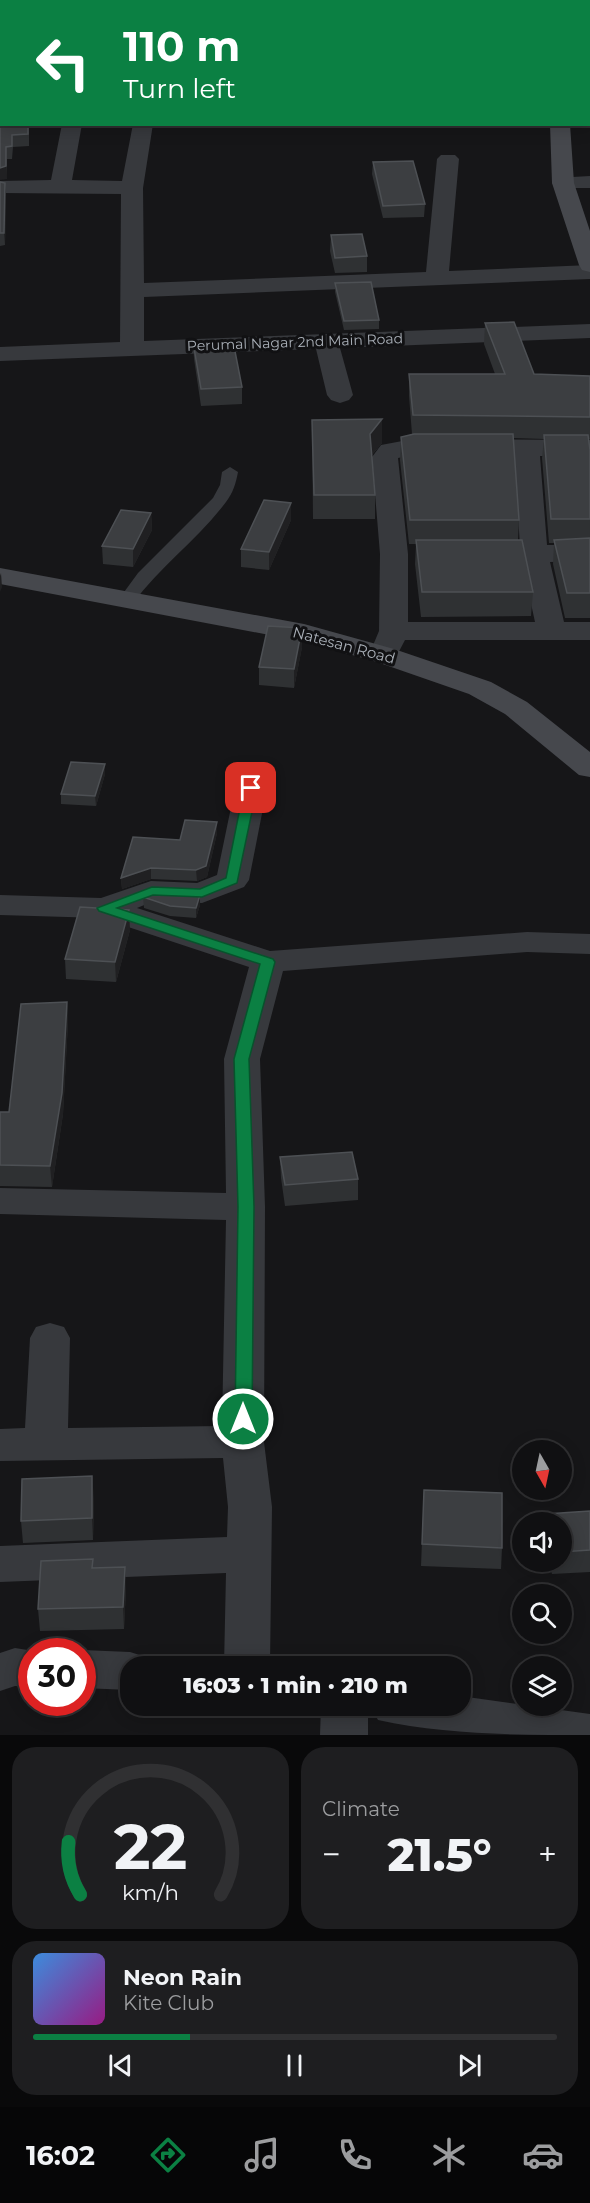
<!DOCTYPE html>
<html lang="en">
<head>
<meta charset="utf-8">
<style>
	body { margin:0; font-family:Montserrat,sans-serif; background:#1e1e20; color:#f1f3f6; height:100vh; display:flex; flex-direction:column; font-size:22px; white-space:nowrap }
	* { box-sizing:border-box; margin:0 }
	p { font-size:20px; color:#9c9d9f }
	.icon { flex:none; width:33px; height:33px; fill:none; stroke:currentColor; stroke-width:2; stroke-linecap:round; stroke-linejoin:round }
	.map { position:relative; height:1735px; overflow:hidden }
	.side { display:flex; flex-direction:column; gap:12px; padding:12px; background:#09090a; flex:1 }
	.side>* { flex:none }
	.guide { position:absolute; left:0px; top:0px; width:591px; height:126px; box-shadow:0 3px 15px #0003,0 0 0 2px #303032; background:#0b8043; color:#fff; overflow:hidden }
	.needle { width:39px; rotate:171deg }
	.fabs { position:absolute; left:512px; top:1440px; display:grid; gap:12px }
	.fabs a { display:grid; place-items:center; width:60px; height:60px; border-radius:50%; background:#101012; box-shadow:0 3px 15px #0003,0 0 0 2px #303032; font-size:30px }
	.speed { position:absolute; left:18px; top:1638px; display:flex; gap:12px; font-size:30px; font-weight:700; text-align:center }
	.speed>* { display:grid; place-content:center; width:78px; height:78px; border-radius:50%; background:#101012; box-shadow:0 3px 15px #0003,0 0 0 2px #303032; line-height:1 }
	.speed .limit { border:9px solid #d22; background:#fff; color:#111 }
	.pin { position:absolute; display:grid; place-items:center; width:51px; height:51px; color:#fff; margin:-26px; border-radius:12px; box-shadow:0 3px 9px #0006 }
	.me { position:absolute; width:66px; margin:-33px; rotate:0deg; stroke-linejoin:round; filter:drop-shadow(0 0 4px #0008) }
	.turn { display:flex; align-items:center; gap:21px; height:126px; padding:0 24px; font-size:27px }
	.turn .icon { width:78px; height:78px; stroke-width:2.5 }
	.turn b { display:block; font-size:42px; line-height:51px }
	.big { font-size:45px; font-weight:800; line-height:1.1 }
	.side .widget { flex:1; display:flex; flex-direction:column; justify-content:center; gap:9px; min-width:0; padding:0 21px; border-radius:24px; background:#1e1e20 }
	.side .dial { align-items:center; gap:0 }
	.dial svg { height:156px; overflow:visible; fill:none; stroke:#303032; stroke-width:7; stroke-linecap:round; text-anchor:middle }
	.dial text { fill:#f1f3f6; stroke:none }
	.song { display:flex; align-items:center; gap:18px }
	.cover { width:72px; height:72px; border-radius:9px; background:linear-gradient(135deg,hsl(210 70% 55%),hsl(310 70% 35%)) }
	.played { height:6px; border-radius:3px; background:linear-gradient(90deg,#0b8043 30%,#303032 30%) }
	.keys { display:flex; justify-content:space-around; direction:ltr }
	.heat { display:flex; justify-content:space-between; align-items:center; font-size:33px; direction:ltr }
	.side .tiles { flex:1; display:grid; gap:12px; grid-template-columns:1fr 1fr }
	.widget:last-child { grid-column:span 2 }
	.trip { position:absolute; left:120px; top:1656px; width:351px; height:60px; border-radius:24px; background:#101012; box-shadow:0 3px 15px #0003,0 0 0 2px #303032; font-weight:800; line-height:60px; text-align:center }
	.dock { display:flex; height:96px; justify-content:space-around; align-items:center; background:#060607; color:#9c9d9f }
	.dock .icon { width:42px; height:42px }
	.dock .active { color:#0b8043 }
	.dock b { font-size:27px; color:#f1f3f6 }
	.map>svg:first-child { display:block }
	.lines { fill:none; stroke-linecap:round; stroke-linejoin:round }
	.lane { fill:#37393d; fill-rule:evenodd }
	.street { fill:#37393d; fill-rule:evenodd }
	.secondary { fill:#46484d; fill-rule:evenodd }
	.wall { fill:#2f3133 }
	.shaded-wall { fill:#202022 }
	.building { fill:#3c3e41; stroke:#4d5054; stroke-width:1.5 }
	.route { fill:#0b8043; stroke:#07532c; stroke-width:1.5 }
	.labels { text-anchor:middle; dominant-baseline:central; stroke-width:6; stroke-linejoin:round; paint-order:stroke }
	.far-street-label { font-size:14px; fill:#a9afb7; stroke:#111113 }
	.street-label { font-size:15px; fill:#a9afb7; stroke:#111113 }
</style>
</head>
<body>
<div class="map">
<svg width="590" height="1735" viewBox="0 0 590 1735">
	<rect width="100%" height="100%" fill="#161618"/>
	<g class="lines">
		<path class="lane" d="M 230,467 L 238,472 C 236,483 233,493 226,502 C 199,538 161,566 133,603 L 121,603 L 119,599 L 138,573 L 213,498 L 220,485 L 222,472 Z"/>
		<g class="street">
			<path d="M 140,0 L 158,0 L 139,2 Z"/>
			<rect x="0" y="22" width="2" height="12"/>
			<path d="M 62,124 L 82,124 L 72,180 L 122,181 L 133,124 L 153,124 L 143,188 L 144,283 L 426,272 L 437,159 L 441,155 L 455,155 L 459,159 L 449,271 L 590,265 L 590,279 L 144,297 L 144,341 L 590,324 L 590,338 L 340,348 L 353,395 L 349,400 L 340,403 L 331,400 L 327,395 L 316,349 L 0,361 L 0,347 L 120,342 L 121,194 L 0,193 L 0,181 L 51,180 Z"/>
			<path d="M 590,176 L 590,188 L 555,188 L 552,183 L 555,178 Z"/>
			<path d="M 413,439 L 590,440 L 590,456 L 540,456 L 547,545 L 590,545 L 590,561 L 550,562 L 564,622 L 590,622 L 590,640 L 405,640 L 394,661 L 384,664 L 374,661 L 369,655 L 379,631 L 380,554 L 372,457 L 381,445 ZM 413,455 L 514,455 L 520,546 L 503,548 L 499,554 L 503,560 L 522,562 L 535,622 L 408,622 L 408,554 L 398,458 Z"/>
			<path d="M 251,779 L 262,781 L 267,788 L 249,880 L 244,887 L 202,903 L 154,901 L 137,908 L 270,951 L 527,932 L 590,934 L 590,954 L 527,952 L 283,971 L 260,1059 L 265,1207 L 264,1442 L 272,1507 L 270,1666 L 224,1666 L 226,1573 L 0,1582 L 0,1546 L 227,1537 L 228,1507 L 223,1458 L 0,1461 L 0,1429 L 25,1428 L 30,1338 L 36,1327 L 50,1323 L 64,1327 L 70,1338 L 68,1428 L 222,1426 L 226,1220 L 0,1214 L 0,1188 L 226,1193 L 224,1059 L 249,967 L 101,918 L 0,915 L 0,895 L 101,898 L 151,881 L 197,883 L 217,875 L 235,788 L 240,781 Z"/>
			<path d="M 15,1648 L 40,1652 L 32,1652 L 32,1687 L 15,1686 L 0,1691 L 0,1653 Z"/>
			<path d="M 82,1650 L 130,1652 L 146,1657 L 151,1666 L 130,1666 L 130,1690 L 82,1688 L 82,1652 L 77,1652 Z"/>
			<path d="M 460,1696 L 590,1714 L 590,1735 C 521,1735 445,1735 378,1720 L 371,1706 L 460,1706 Z"/>
			<path d="M 321,1706 L 368,1706 L 368,1735 L 320,1735 Z"/>
		</g>
		<g class="secondary">
			<rect x="522" y="0" width="18" height="2"/>
			<path d="M 550,124 L 570,124 L 574,183 L 590,231 L 590,272 L 582,270 L 579,265 L 552,183 Z"/>
			<path d="M 0,568 L 304,624 L 394,649 L 491,682 L 527,702 L 590,752 L 590,777 L 579,775 L 505,714 L 469,694 L 374,661 L 301,641 L 0,584 Z"/>
		</g>
	</g>
	<g class="wall">
		<path d="M 1,108 L 29,124 L 29,146 L 13,147 L 12,159 L 7,159 L 7,179 Z"/>
		<path d="M 373,162 L 425,204 L 424,217 L 383,218 L 372,174 Z"/>
		<path d="M 0,182 L 5,183 L 6,195 L 5,245 L 0,246 Z"/>
		<path d="M 331,235 L 367,256 L 367,272 L 335,273 L 330,251 Z"/>
		<path d="M 335,283 L 379,320 L 379,329 L 344,330 L 335,292 Z"/>
		<path d="M 485,323 L 534,374 L 590,376 L 590,439 L 588,439 L 590,450 L 590,618 L 565,618 L 553,564 L 554,543 L 549,543 L 542,458 L 544,439 L 513,438 L 519,520 L 518,540 L 533,592 L 531,616 L 421,617 L 415,564 L 416,544 L 409,544 L 400,460 L 401,437 L 412,434 L 409,396 L 409,374 L 495,374 L 484,344 Z"/>
		<path d="M 193,342 L 242,387 L 242,404 L 201,406 L 194,359 Z"/>
		<path d="M 312,420 L 382,443 L 372,455 L 375,495 L 375,519 L 313,519 Z"/>
		<path d="M 291,503 L 291,520 L 269,570 L 241,567 L 241,549 Z"/>
		<path d="M 151,513 L 152,530 L 133,567 L 103,564 L 102,546 Z"/>
		<path d="M 302,647 L 294,688 L 259,685 L 259,667 Z"/>
		<path d="M 105,764 L 105,774 L 96,806 L 61,804 L 61,794 Z"/>
		<path d="M 217,822 L 217,833 L 207,877 L 197,881 L 151,879 L 122,889 L 121,878 L 180,840 Z"/>
		<path d="M 200,895 L 200,905 L 196,918 L 170,916 L 144,908 L 143,897 Z"/>
		<path d="M 130,930 L 116,982 L 66,979 L 65,959 Z"/>
		<path d="M 67,1002 L 68,1022 L 63,1114 L 52,1187 L 0,1186 L 0,1112 L 9,1112 Z"/>
		<path d="M 280,1157 L 358,1179 L 358,1200 L 285,1206 L 281,1178 Z"/>
		<path d="M 424,1490 L 502,1548 L 501,1569 L 421,1566 Z"/>
		<path d="M 94,1498 L 93,1540 L 23,1543 L 21,1521 Z"/>
		<path d="M 590,1511 L 590,1572 L 552,1574 L 549,1562 L 561,1562 L 561,1522 L 545,1522 L 546,1514 Z"/>
		<path d="M 93,1568 L 126,1588 L 124,1629 L 40,1631 L 38,1609 Z"/>
	</g>
	<g class="shaded-wall">
		<path d="M 6,147 L 7,179 L 0,180 L 0,168 Z"/>
		<path d="M 5,183 L 6,195 L 5,245 L 4,233 Z"/>
		<path d="M 382,419 L 382,443 L 370,457 L 370,434 Z"/>
		<path d="M 291,503 L 291,520 L 269,570 L 269,552 Z"/>
		<path d="M 151,513 L 152,530 L 133,567 L 133,549 Z"/>
		<path d="M 1,573 L 2,587 L 0,592 L 0,576 Z"/>
		<path d="M 302,628 L 302,647 L 294,688 L 294,669 Z"/>
		<path d="M 105,764 L 105,774 L 96,806 L 95,796 Z"/>
		<path d="M 217,822 L 217,833 L 207,877 L 197,881 L 196,870 Z"/>
		<path d="M 151,868 L 151,879 L 122,889 L 121,878 Z"/>
		<path d="M 200,895 L 200,905 L 196,918 L 196,908 Z"/>
		<path d="M 129,910 L 130,930 L 116,982 L 115,962 Z"/>
		<path d="M 67,1002 L 68,1022 L 63,1114 L 52,1187 L 50,1166 Z"/>
		<path d="M 92,1476 L 94,1498 L 93,1540 L 92,1518 Z"/>
		<path d="M 125,1567 L 126,1588 L 124,1629 L 123,1607 Z"/>
	</g>
	<g class="building">
		<rect x="154" y="0" width="63" height="2"/>
		<path d="M 422,0 L 472,0 L 472,2 L 423,2 Z"/>
		<path d="M 551,0 L 590,0 L 590,43 L 590,2 L 551,2 Z"/>
		<path d="M 2,107 L 2,124 L 28,124 L 28,134 L 12,135 L 12,146 L 6,147 L 6,166 L 0,168 L 0,108 Z"/>
		<path d="M 413,161 L 425,204 L 383,206 L 373,162 Z"/>
		<path d="M 0,182 L 5,183 L 4,233 L 0,233 Z"/>
		<path d="M 362,234 L 367,256 L 335,258 L 331,235 Z"/>
		<path d="M 371,282 L 379,320 L 344,321 L 335,283 Z"/>
		<path d="M 514,322 L 534,374 L 590,376 L 590,417 L 413,415 L 409,374 L 505,374 L 485,323 Z"/>
		<path d="M 233,341 L 242,387 L 201,389 L 193,342 Z"/>
		<path d="M 382,419 L 370,434 L 375,495 L 314,495 L 312,420 Z"/>
		<path d="M 414,434 L 513,434 L 519,520 L 410,520 L 401,437 Z"/>
		<path d="M 544,435 L 588,435 L 590,450 L 590,519 L 551,519 Z"/>
		<path d="M 264,500 L 291,503 L 269,552 L 241,549 Z"/>
		<path d="M 121,510 L 151,513 L 133,549 L 102,546 Z"/>
		<path d="M 590,538 L 590,593 L 567,593 L 554,540 Z"/>
		<path d="M 416,540 L 522,540 L 533,592 L 422,592 Z"/>
		<path d="M 268,626 L 302,628 L 294,669 L 259,667 Z"/>
		<path d="M 71,762 L 105,764 L 95,796 L 61,794 Z"/>
		<path d="M 185,820 L 217,822 L 206,866 L 196,870 L 151,868 L 121,878 L 133,837 L 180,840 Z"/>
		<path d="M 154,893 L 200,895 L 196,908 L 170,906 L 143,897 Z"/>
		<path d="M 80,907 L 129,910 L 115,962 L 65,959 Z"/>
		<path d="M 67,1002 L 62,1093 L 50,1166 L 0,1165 L 0,1112 L 9,1112 L 21,1004 Z"/>
		<path d="M 352,1152 L 358,1179 L 285,1185 L 280,1157 Z"/>
		<path d="M 92,1476 L 92,1518 L 21,1521 L 22,1479 Z"/>
		<path d="M 424,1490 L 502,1493 L 502,1548 L 422,1544 Z"/>
		<path d="M 590,1511 L 590,1550 L 561,1552 L 561,1522 L 547,1522 L 546,1514 Z"/>
		<path d="M 93,1559 L 92,1568 L 125,1567 L 123,1607 L 38,1609 L 41,1561 Z"/>
	</g>
	<path class="route" d="M 251,784 L 257,788 L 237,883 L 202,897 L 153,895 L 117,908 L 273,959 L 275,962 L 249,1059 L 254,1207 L 252,1419 L 250,1423 L 237,1423 L 235,1419 L 238,1207 L 234,1059 L 260,964 L 99,911 L 97,908 L 152,887 L 200,889 L 226,878 L 244,788 Z"/>
	<g class="labels">
		<g class="far-street-label">
			<text transform="translate(295 342) rotate(-2)">Perumal Nagar 2nd Main Road</text>
		</g>
		<g class="street-label">
			<text transform="translate(344 645) rotate(15)">Natesan Road</text>
		</g>
	</g>
</svg>
<div class="fabs">
<a><svg class="needle" viewBox="-14 -14 28 28"><path d="M0-13l5 13h-10z" fill="#e53935"/><path d="M0 13l5-13h-10z" fill="#9c9d9f"/></svg></a>
<a><svg class="icon" aria-label="sound" viewBox="0 0 24 24"><path d="M4 9h4l5-4v14l-5-4H4zM17 9q2 3 0 6"/></svg></a>
<a><svg class="icon" aria-label="search" viewBox="0 0 24 24"><circle cx="10" cy="10" r="6"/><path d="M15 15l6 6"/></svg></a>
<a><svg class="icon" aria-label="layers" viewBox="0 0 24 24"><path d="M12 4l9 5-9 5-9-5zM3 14l9 5 9-5"/></svg></a>
</div>
<div class="speed"><div class="limit">30</div></div>
<div class="pin" style="left:251px;top:788px;background:#d93025"><svg class="icon" aria-label="arrive" viewBox="0 0 24 24"><path d="M6 21V4h12l-3 4 3 4H6"/></svg></div>
<svg class="me" style="left:243px;top:1419px" viewBox="-20 -20 40 40"><circle r="17" fill="#0b8043" stroke="#fff" stroke-width="3"/><path d="M0-11L8 9 0 5-8 9z" fill="#fff"/></svg>
<div class="trip">16:03 · 1 min · 210 m</div>
<div class="guide">
<div class="turn"><svg class="icon" aria-label="left" viewBox="0 0 24 24"><path d="M17 20v-9H6M10 6l-5 5 5 5"/></svg><div><b>110 m</b>Turn left</div></div>
</div>
</div>
<section class="side">
<div class="tiles">
<div class="widget dial"><svg viewBox="0 0 100 80">
<path d="M14 69A42 42 0 1 1 86 69"/>
<path d="M14 69A42 42 0 0 1 8 42" stroke="#0b8043"/>
<text x="50" y="56" font-size="32" font-weight="700">22</text>
<text x="50" y="72" font-size="11">km/h</text>
</svg></div>
<div class="widget"><p>Climate</p>
<div class="heat"><a>−</a><b class="big">21.5°</b><a>+</a></div>
</div>
<div class="widget">
<div class="song"><i class="cover"></i><div><b>Neon Rain</b><p>Kite Club</p></div></div>
<div class="played"></div>
<div class="keys"><svg class="icon" aria-label="previous" viewBox="0 0 24 24"><path d="M18 5L8 12l10 7zM5 5v14"/></svg><svg class="icon" aria-label="pause" viewBox="0 0 24 24"><path d="M8 5v14M16 5v14"/></svg><svg class="icon" aria-label="next" viewBox="0 0 24 24"><path d="M6 5l10 7-10 7zM19 5v14"/></svg></div>
</div>
</div>
</section>
<nav class="dock">
<b>16:02</b>
<svg class="icon active" aria-label="directions" viewBox="0 0 24 24"><path d="M12 3l9 9-9 9-9-9zM9 14v-3h6M13 9l2 2-2 2"/></svg>
<svg class="icon" aria-label="music" viewBox="0 0 24 24"><path d="M9 18V5l10-2v13"/><circle cx="6" cy="18" r="3"/><circle cx="16" cy="16" r="3"/></svg>
<svg class="icon" aria-label="phone" viewBox="0 0 24 24"><path d="M5 4h4l2 5-3 2q2 4 5 5l2-3 5 2v4C11 20 4 13 5 4z"/></svg>
<svg class="icon" aria-label="climate" viewBox="0 0 24 24"><path d="M12 3v18M4 7l16 10M4 17L20 7"/></svg>
<svg class="icon" aria-label="car" viewBox="0 0 24 24"><path d="M5 17H2v-5l4-1 3-4h7l3 4 3 1v5h-3M9 17h6M6 11h13"/><circle cx="7" cy="17" r="2"/><circle cx="17" cy="17" r="2"/></svg>
</nav>
</body>
</html>
